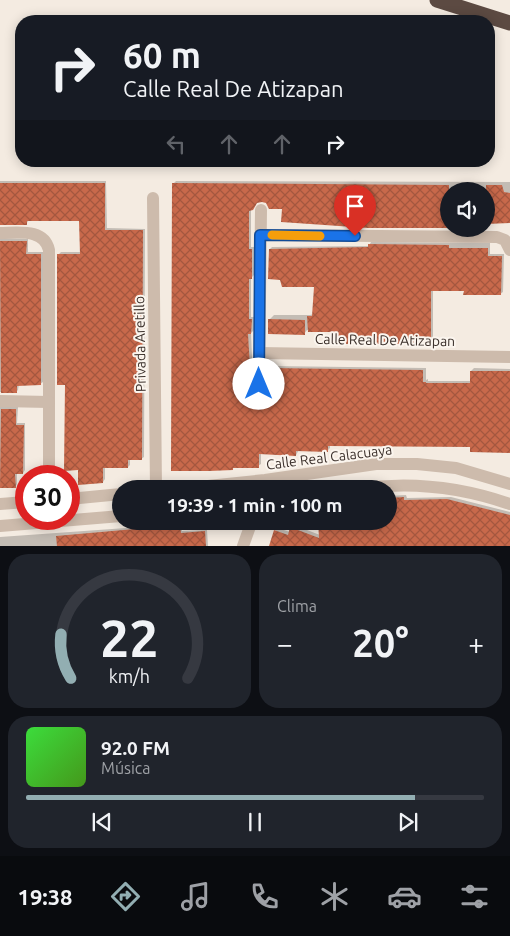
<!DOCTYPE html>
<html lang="es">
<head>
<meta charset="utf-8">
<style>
	body { margin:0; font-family:Ubuntu,sans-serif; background:#20242c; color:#f1f3f6; height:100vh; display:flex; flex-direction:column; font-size:19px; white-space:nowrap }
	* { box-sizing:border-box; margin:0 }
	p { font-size:16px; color:#9ea1a6 }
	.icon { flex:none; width:28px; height:28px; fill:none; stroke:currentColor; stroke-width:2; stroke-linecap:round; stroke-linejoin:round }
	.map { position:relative; height:546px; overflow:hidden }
	.sheet { display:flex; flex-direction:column; gap:8px; padding:8px; background:#0d0f14; flex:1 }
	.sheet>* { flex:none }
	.guide { position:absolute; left:15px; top:15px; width:480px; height:152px; border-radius:20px; box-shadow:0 2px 12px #0003; background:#171b24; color:#f1f3f6; overflow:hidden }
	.buttons { position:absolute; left:440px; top:182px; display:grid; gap:10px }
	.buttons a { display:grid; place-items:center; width:55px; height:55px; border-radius:50%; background:#171b24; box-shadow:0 2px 12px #0003; font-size:25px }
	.speed { position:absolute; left:15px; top:465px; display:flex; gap:10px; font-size:25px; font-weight:700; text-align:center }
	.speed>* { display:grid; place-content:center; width:65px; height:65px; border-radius:50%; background:#171b24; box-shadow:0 2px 12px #0003; line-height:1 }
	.speed .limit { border:8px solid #d22; background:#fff; color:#111 }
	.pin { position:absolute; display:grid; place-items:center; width:42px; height:42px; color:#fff; margin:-51px -21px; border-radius:50% 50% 50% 0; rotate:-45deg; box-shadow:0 0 5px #0007 }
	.pin .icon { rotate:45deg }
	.me { position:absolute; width:55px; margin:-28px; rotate:0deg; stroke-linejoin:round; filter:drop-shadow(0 0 4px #0008) }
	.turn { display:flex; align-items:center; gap:18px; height:105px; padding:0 25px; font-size:22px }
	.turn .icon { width:65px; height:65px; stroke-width:2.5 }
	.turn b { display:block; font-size:35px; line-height:42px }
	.lanes { display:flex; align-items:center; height:48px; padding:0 25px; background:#0003; justify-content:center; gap:25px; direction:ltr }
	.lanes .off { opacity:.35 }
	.big { font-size:38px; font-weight:700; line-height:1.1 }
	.sheet .tile { flex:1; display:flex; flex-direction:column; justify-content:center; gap:8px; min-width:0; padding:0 18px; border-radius:20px; background:#20242c }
	.sheet .dial { align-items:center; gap:0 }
	.dial svg { height:130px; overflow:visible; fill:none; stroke:#363941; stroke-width:7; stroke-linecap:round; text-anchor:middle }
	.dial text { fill:#f1f3f6; stroke:none }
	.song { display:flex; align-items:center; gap:15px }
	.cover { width:60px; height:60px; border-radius:8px; background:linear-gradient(135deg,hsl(120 70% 55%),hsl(100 70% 35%)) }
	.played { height:5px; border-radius:2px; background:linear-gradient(90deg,#92aeb2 85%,#363941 85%) }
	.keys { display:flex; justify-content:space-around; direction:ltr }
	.heat { display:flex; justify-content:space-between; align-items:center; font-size:28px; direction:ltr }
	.sheet .tiles { flex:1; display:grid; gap:8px; grid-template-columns:1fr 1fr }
	.tile:last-child { grid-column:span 2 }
	.trip { position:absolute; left:112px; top:480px; width:285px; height:50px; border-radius:25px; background:#171b24; box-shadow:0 2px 12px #0003; font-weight:700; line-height:50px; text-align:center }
	.menu { display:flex; height:80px; justify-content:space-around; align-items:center; background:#090b0e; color:#9ea1a6 }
	.menu .icon { width:35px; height:35px }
	.menu .on { color:#92aeb2 }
	.menu b { font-size:22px; color:#f1f3f6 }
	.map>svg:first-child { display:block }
	.shadow { fill:#0003 }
	.building { fill:url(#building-cross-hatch) }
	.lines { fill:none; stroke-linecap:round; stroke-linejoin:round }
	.minor { stroke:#cdbbac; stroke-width:12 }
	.highway { stroke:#5c4a42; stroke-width:15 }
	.route-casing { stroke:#114b97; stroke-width:12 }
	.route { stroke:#1a73e8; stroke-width:9 }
	.slow { stroke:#f59e0b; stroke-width:9 }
	.labels { text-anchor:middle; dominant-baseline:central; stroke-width:4; stroke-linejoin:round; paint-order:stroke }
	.street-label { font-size:14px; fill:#3b302b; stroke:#fbf5ee }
</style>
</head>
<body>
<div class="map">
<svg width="510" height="546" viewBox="0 0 510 546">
	<defs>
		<pattern id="building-cross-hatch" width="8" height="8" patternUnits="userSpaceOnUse" patternTransform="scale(1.25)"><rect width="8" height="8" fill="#c8694b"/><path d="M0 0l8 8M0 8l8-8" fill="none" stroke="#a4573f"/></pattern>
	</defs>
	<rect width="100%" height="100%" fill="#f4ebe1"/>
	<g class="shadow">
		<path d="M 0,181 L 106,181 L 107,228 L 145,229 L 144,457 L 141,459 L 130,459 L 130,465 L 128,467 L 105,466 L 105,479 L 103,482 L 80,468 L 67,384 L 58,255 L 61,252 L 81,252 L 81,220 L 29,220 L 26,224 L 0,224 Z"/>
		<path d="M 176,181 L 510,182 L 510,223 L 490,223 L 487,228 L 486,191 L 449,191 L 283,207 L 265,202 L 257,201 L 255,206 L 251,209 L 251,247 L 255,247 L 254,275 L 251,278 L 251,317 L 254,317 L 254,330 L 251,333 L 253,381 L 255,386 L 262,390 L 267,389 L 269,369 L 271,366 L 426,368 L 426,380 L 428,379 L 428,381 L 471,381 L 471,371 L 474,368 L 510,369 L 510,451 L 471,446 L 330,445 L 330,448 L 327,451 L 299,450 L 296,455 L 261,453 L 261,464 L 258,466 L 235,467 L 232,469 L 173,184 Z"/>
		<path d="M 0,238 L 28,239 L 28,252 L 43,252 L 43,382 L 40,384 L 19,384 L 18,390 L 16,392 L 0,392 Z"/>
		<path d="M 371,242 L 490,243 L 490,254 L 504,254 L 503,292 L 500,294 L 465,289 L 433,290 L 433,340 L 430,343 L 337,331 L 307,330 L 304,334 L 269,320 L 274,315 L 310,315 L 314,314 L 315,286 L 270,249 L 272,247 L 369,246 Z"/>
		<path d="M 0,406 L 18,407 L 17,423 L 25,423 L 25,470 L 23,473 L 17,473 L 17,484 L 15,487 L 0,487 Z"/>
		<path d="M 406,495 L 407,498 L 451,497 L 510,512 L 510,546 L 270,546 L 275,531 L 278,528 L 290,532 L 294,525 L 320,535 L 389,521 L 389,496 Z"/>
		<path d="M 182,524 L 182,531 L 207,530 L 208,546 L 0,546 L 0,537 Z"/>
	</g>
	<g class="building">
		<path d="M 0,183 L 105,183 L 105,230 L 143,230 L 142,460 L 128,460 L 128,468 L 103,468 L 103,483 L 78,485 L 78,470 L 64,471 L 65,385 L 57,385 L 57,254 L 80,254 L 79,221 L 27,221 L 27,225 L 0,225 Z"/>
		<path d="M 172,183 L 449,185 L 449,228 L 368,228 L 281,222 L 282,209 L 269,209 L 266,203 L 262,202 L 257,203 L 253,210 L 249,211 L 249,249 L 252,249 L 252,279 L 249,279 L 249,319 L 252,319 L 251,334 L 248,334 L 251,384 L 255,391 L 263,391 L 266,389 L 267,368 L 423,370 L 423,382 L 426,382 L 426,383 L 470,383 L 470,371 L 510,371 L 510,453 L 470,452 L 470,447 L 328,446 L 328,452 L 296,451 L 296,456 L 259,454 L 259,468 L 233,468 L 233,470 L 209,471 L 171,471 Z"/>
		<path d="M 486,185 L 502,185 L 504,192 L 510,193 L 510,223 L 486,224 Z"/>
		<path d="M 0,241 L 27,241 L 26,254 L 41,254 L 41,385 L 17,386 L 17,393 L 1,393 Z"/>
		<path d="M 368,244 L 449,245 L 449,248 L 488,248 L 488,256 L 502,256 L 501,295 L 463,295 L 464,291 L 431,291 L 431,344 L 336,344 L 336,332 L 308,332 L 307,316 L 312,316 L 314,287 L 282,287 L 280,280 L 268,279 L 269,249 L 368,247 Z"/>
		<path d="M 268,319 L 305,320 L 305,335 L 268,334 Z"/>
		<path d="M 1,409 L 16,409 L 16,425 L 24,425 L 23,474 L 15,474 L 16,488 L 0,488 Z"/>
		<path d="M 404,497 L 404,500 L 447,499 L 510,515 L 510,546 L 269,546 L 274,530 L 288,535 L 290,527 L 319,538 L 318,521 L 389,521 L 389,498 Z"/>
		<path d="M 180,525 L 181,533 L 205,531 L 206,546 L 57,546 L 56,536 Z"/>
	</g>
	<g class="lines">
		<g class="minor">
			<path d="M 153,198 L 156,489"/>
			<path d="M 0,233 C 18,233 44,228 49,250 L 49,476"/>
			<path d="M 260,235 L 497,237 L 505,240 L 510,250"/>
			<path d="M 259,353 L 510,357"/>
			<path d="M 259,384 L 261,210"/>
			<path d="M 0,401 L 49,402"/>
			<path d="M 179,489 L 265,480 L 376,464 L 417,464 L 456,468 L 510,484"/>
			<path d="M 357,489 C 409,481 461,487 510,504"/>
			<path d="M 69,499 L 121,494"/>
			<path d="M 0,504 L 26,502"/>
			<path d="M 0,526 L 121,516"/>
			<path d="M 243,546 L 252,521"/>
		</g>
		<path class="highway" d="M 437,0 L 510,23"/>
	</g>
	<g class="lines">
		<defs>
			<path id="route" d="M 259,384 L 260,235 L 355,236"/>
		</defs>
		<use href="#route" class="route-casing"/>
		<use href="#route" class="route"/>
		<path class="slow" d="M 272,235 L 320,236"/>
	</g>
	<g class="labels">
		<g class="street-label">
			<text transform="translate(385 340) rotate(1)">Calle Real De Atizapan</text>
			<text transform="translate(140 344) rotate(-91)">Privada Aretillo</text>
			<text transform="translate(329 457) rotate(-7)">Calle Real Calacuaya</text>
		</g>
	</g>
</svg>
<div class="buttons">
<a><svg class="icon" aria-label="sound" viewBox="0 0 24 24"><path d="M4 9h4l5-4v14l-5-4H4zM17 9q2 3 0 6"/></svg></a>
</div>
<div class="speed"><div class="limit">30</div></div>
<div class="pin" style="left:355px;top:236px;background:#d93025"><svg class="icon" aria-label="arrive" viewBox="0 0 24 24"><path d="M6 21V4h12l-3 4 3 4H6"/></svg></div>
<svg class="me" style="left:259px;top:384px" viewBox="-20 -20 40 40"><circle r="19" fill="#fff"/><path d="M0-13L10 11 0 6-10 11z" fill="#1a73e8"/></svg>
<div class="trip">19:39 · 1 min · 100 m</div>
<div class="guide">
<div class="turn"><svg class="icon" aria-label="right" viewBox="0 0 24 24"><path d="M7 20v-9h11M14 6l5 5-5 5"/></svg><div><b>60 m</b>Calle Real De Atizapan</div></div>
<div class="lanes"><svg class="icon off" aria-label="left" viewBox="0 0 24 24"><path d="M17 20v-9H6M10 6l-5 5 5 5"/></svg><svg class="icon off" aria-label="ahead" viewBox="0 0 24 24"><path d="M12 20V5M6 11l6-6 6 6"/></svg><svg class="icon off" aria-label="ahead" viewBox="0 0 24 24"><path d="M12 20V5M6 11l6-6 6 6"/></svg><svg class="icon" aria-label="right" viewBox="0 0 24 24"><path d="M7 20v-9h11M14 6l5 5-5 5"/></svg></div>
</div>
</div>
<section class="sheet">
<div class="tiles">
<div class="tile dial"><svg viewBox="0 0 100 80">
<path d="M14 69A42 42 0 1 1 86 69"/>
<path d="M14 69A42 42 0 0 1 8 42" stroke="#92aeb2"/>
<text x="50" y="56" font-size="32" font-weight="700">22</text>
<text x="50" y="72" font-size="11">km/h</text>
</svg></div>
<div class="tile"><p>Clima</p>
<div class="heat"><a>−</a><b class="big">20°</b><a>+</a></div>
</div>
<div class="tile">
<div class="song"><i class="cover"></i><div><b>92.0 FM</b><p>Música</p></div></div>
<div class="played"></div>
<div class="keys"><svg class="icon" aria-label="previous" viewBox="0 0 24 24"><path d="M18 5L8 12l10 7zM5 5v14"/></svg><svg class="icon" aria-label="pause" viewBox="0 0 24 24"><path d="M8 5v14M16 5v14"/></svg><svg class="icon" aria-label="next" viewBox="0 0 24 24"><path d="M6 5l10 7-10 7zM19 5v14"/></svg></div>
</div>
</div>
</section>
<nav class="menu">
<b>19:38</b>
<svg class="icon on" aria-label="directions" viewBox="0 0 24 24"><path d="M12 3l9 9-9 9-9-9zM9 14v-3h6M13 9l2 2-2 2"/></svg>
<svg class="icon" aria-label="music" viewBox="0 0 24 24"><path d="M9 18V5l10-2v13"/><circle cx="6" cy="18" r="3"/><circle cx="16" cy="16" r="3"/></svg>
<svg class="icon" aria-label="phone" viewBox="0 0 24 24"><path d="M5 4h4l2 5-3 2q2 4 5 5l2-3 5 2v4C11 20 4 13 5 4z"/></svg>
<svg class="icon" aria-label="climate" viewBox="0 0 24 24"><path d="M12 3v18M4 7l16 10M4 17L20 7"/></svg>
<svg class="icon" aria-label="car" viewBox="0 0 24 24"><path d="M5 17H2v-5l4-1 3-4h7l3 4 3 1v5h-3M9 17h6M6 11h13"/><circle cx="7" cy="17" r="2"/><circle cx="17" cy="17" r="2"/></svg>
<svg class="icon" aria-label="filters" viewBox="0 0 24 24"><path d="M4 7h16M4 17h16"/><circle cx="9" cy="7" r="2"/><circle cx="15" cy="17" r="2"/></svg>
</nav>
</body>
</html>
